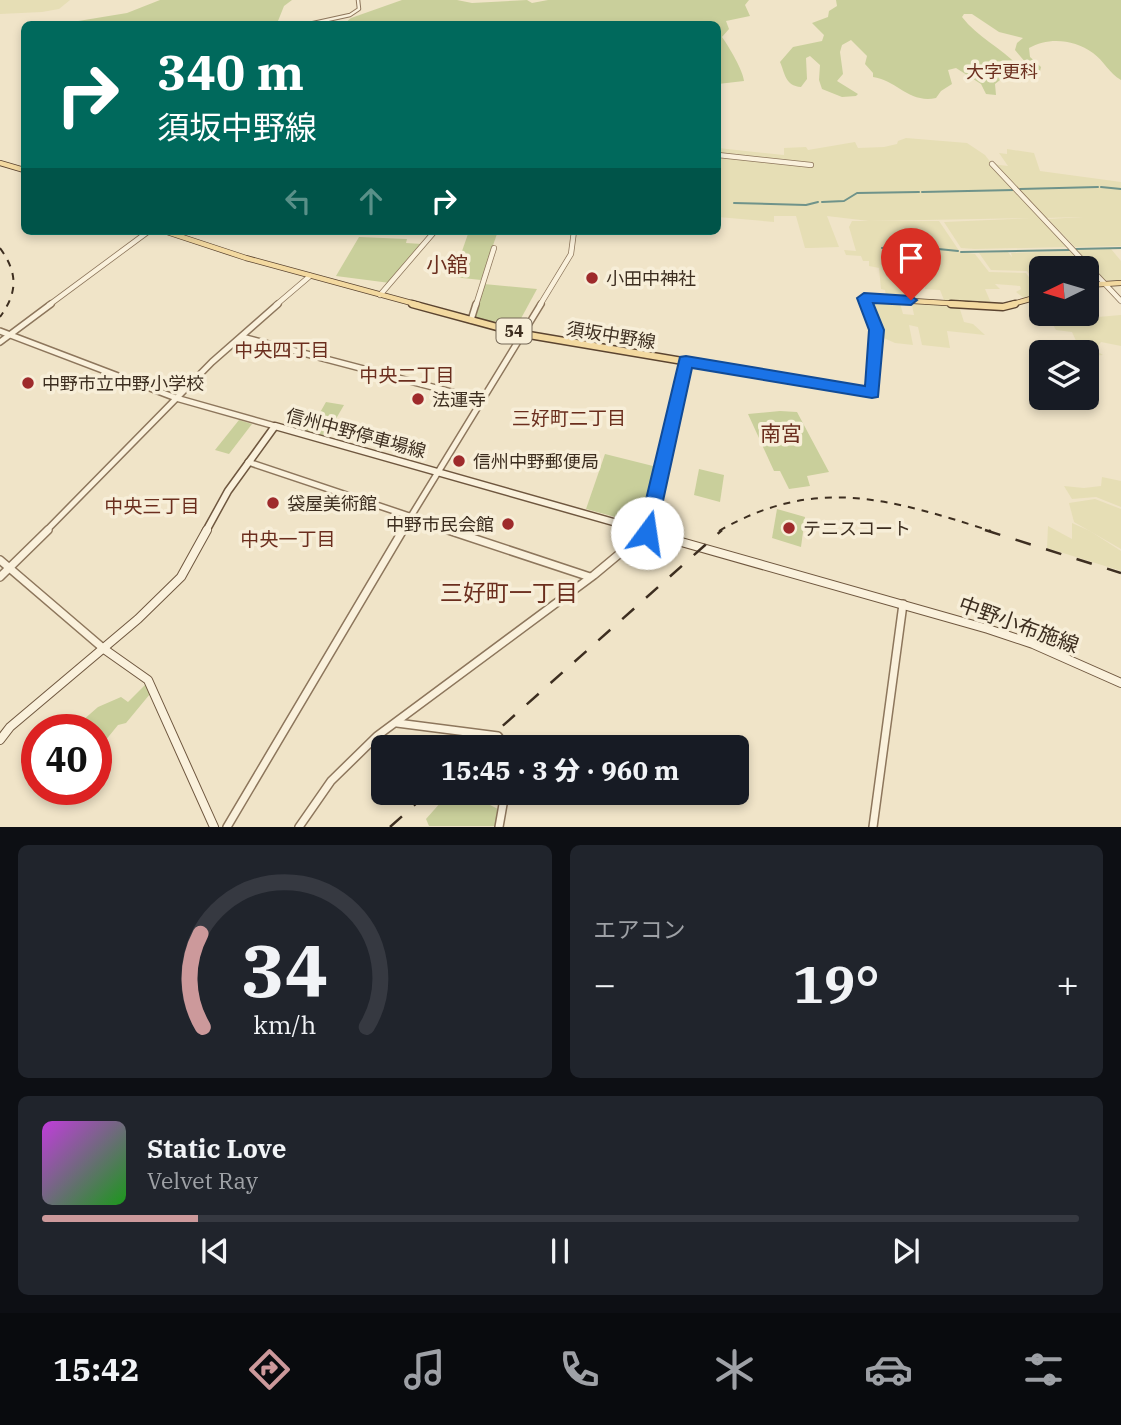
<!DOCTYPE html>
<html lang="ja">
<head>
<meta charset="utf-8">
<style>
	body { margin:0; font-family:"IBM Plex Serif","Noto Sans JP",serif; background:#20242c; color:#f1f3f6; height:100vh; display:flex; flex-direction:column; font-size:26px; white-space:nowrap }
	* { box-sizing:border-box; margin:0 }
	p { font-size:23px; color:#9ea1a6 }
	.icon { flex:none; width:38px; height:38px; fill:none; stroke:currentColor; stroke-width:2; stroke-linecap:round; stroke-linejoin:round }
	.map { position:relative; height:827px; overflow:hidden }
	.side { display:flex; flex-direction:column; gap:18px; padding:18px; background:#0d0f14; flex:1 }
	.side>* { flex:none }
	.top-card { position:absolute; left:21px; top:21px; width:700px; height:214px; border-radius:10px; box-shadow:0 4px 10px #0003; background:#00695c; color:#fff; overflow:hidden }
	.needle { width:46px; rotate:265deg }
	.controls { position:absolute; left:1029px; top:256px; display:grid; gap:14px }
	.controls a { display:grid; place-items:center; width:70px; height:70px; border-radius:10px; background:#171b24; box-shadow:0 4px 10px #0003; font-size:35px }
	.speed { position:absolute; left:21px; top:714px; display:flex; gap:14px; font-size:35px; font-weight:700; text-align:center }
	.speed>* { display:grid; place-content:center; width:91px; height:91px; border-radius:50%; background:#171b24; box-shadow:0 4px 10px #0003; line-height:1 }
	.speed .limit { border:10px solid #d22; background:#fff; color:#111 }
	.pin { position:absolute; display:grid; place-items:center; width:60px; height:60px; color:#fff; margin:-72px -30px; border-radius:50% 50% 50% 0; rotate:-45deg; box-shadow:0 0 7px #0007 }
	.pin .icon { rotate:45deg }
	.me { position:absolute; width:77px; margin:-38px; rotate:14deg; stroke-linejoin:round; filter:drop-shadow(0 0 5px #0008) }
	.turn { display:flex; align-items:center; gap:24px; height:147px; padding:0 21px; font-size:32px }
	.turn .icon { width:91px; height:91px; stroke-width:2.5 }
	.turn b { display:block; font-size:49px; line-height:60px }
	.lanes { display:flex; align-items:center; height:66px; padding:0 21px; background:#0003; justify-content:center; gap:35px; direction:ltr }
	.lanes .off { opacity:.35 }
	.big { font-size:52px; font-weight:800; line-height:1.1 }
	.side .tile { flex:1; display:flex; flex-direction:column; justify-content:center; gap:10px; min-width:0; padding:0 24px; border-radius:10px; background:#20242c }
	.side .dial { align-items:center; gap:0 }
	.dial svg { height:182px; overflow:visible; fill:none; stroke:#363941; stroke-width:7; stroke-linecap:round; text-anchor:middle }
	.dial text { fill:#f1f3f6; stroke:none }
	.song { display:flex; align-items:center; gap:21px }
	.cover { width:84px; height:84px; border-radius:10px; background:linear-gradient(135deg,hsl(290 70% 55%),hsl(120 70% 35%)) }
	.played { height:7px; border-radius:4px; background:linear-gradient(90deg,#cc999b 15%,#363941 15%) }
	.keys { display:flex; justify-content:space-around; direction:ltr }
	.heat { display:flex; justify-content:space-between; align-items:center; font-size:38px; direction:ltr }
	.side .tiles { flex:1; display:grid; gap:18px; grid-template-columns:1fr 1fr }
	.tile:last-child { grid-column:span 2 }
	.trip { position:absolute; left:371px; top:735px; width:378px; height:70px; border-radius:10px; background:#171b24; box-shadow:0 4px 10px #0003; font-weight:800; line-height:70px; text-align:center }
	.menu { display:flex; height:112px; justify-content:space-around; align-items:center; background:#090b0e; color:#9ea1a6 }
	.menu .icon { width:49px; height:49px }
	.menu .selected { color:#cc999b }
	.menu b { font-size:32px; color:#f1f3f6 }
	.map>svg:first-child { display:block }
	.farmland { fill:#e6deb5 }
	.green { fill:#c9cf9b }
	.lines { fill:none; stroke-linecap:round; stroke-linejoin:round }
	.stream { stroke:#6f938a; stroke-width:2 }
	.tertiary-far3-casing { stroke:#8d765c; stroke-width:4.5 }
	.tertiary-far2-casing { stroke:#8d765c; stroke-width:6 }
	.tertiary-far1-casing { stroke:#8d765c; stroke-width:8 }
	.tertiary-casing { stroke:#8d765c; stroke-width:10 }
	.secondary-far1-casing { stroke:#6f573f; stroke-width:9 }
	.secondary-casing { stroke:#6f573f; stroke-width:10 }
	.primary-far1-casing { stroke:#5b4430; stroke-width:6 }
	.primary-casing { stroke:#5b4430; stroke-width:9 }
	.tertiary-far3 { stroke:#faf1dc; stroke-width:2.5 }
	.tertiary-far2 { stroke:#faf1dc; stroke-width:4.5 }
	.tertiary-far1 { stroke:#faf1dc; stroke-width:5 }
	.tertiary { stroke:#faf1dc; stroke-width:7 }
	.secondary-far1 { stroke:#faf1dc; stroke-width:6 }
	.secondary { stroke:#faf1dc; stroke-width:8 }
	.primary-far1 { stroke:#f3d9a0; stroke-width:4.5 }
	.primary { stroke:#f3d9a0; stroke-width:6 }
	.rail-far1 { stroke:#3d2e20; stroke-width:2; stroke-dasharray:7 7; stroke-linecap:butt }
	.rail { stroke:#3d2e20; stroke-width:2.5; stroke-dasharray:16 16; stroke-linecap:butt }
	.route { fill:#1a73e8; stroke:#114b97; stroke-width:2 }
	.poi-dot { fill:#9e2a2b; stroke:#f7eed8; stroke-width:2.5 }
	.labels { text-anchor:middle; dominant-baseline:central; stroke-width:7; stroke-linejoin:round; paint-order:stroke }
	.shield { fill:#f7eed8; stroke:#756857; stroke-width:2 }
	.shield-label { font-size:16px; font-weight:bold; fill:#3d2e20 }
	.far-quarter-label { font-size:18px; fill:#6b2e1e; stroke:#f7eed8 }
	.poi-label { font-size:18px; fill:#3d2e20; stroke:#f7eed8; text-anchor:start }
	.street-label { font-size:18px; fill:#3d2e20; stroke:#f7eed8 }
	.neighbourhood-label { font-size:19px; fill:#6b2e1e; stroke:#f7eed8 }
	.quarter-label { font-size:21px; fill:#6b2e1e; stroke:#f7eed8 }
	.near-street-label { font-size:21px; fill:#3d2e20; stroke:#f7eed8 }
	.near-neighbourhood-label { font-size:23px; fill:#6b2e1e; stroke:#f7eed8 }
</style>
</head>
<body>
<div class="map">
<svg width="1121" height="827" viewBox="0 0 1121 827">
	<rect width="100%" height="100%" fill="#f0e4c8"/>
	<g class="farmland">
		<path d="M 0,0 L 70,0 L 59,9 L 42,12 L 0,14 Z"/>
		<path d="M 906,138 L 967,143 L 985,155 L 992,164 L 1008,166 L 999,153 L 1007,154 L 1007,149 L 1034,153 L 1040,171 L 1121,182 L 1121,246 L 1075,247 L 1048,219 L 1083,217 L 1043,218 L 1069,247 L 975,249 L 961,248 L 944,222 L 1032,218 L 869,221 L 827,216 L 839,247 L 811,248 L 805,248 L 796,216 L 774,216 L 774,222 L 718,217 L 718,148 L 784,155 L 784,148 L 806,147 L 808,150 L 855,142 L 858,148 L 884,147 L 897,144 L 898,141 Z"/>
		<path d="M 852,221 L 939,221 L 960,252 L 975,254 L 989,272 L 1026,273 L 1040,293 L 1025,299 L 1016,292 L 1021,289 L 1020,286 L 995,284 L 1000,289 L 985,289 L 991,303 L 944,300 L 940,290 L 925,289 L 925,284 L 905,283 L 909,297 L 886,296 L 885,290 L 881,289 L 879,268 L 869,266 L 869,261 L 863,261 L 861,256 L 846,255 L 844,250 L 856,251 L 849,227 Z"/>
		<path d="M 1111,249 L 1121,261 L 1121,281 L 1104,280 L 1076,250 Z"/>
		<path d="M 1073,251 L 1101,280 L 1099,282 L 1087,283 L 1087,268 L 1041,268 L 1041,292 L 1027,271 L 991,270 L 979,253 L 1008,252 L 1012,257 L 1011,253 Z"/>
		<path d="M 864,298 L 872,301 L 899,300 L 903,314 L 914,315 L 911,300 L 958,303 L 964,322 L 973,324 L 985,335 L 947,331 L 950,348 L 922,345 L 918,327 L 909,325 L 913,345 L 895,343 L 877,335 Z"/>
		<path d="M 1121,315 L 1121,346 L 1101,342 L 1095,350 L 1103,355 L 1093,356 L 1087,356 L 1087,352 L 1081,352 L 1072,332 L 1056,330 L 1051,321 Z"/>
		<path d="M 1102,477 L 1121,481 L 1121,507 L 1096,497 L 1072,499 L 1064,486 L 1084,488 L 1101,486 Z"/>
		<path d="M 1095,499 L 1121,509 L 1121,549 L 1074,522 L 1069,503 Z"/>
		<path d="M 1072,523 L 1090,531 L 1121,551 L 1121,571 L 1047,548 L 1048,526 L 1072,539 Z"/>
	</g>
	<g class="green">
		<path d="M 160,0 L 292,0 L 284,6 L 278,21 L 280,24 L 60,24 L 127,13 Z"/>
		<path d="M 402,0 L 457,0 L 472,3 L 527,0 L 532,3 L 548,0 L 749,0 L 745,5 L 750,16 L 726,21 L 729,29 L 722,37 C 729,47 743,70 744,81 L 718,84 L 718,24 L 344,24 L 351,18 Z"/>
		<path d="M 836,0 L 1121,0 L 1121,80 C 1109,73 1104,61 1093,53 C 1074,39 1048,37 1029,48 L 1030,57 L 1041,67 L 1040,71 L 1032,71 L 1030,70 L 1033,66 L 1026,63 L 1015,50 L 1017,43 L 1023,38 L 999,32 L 972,14 L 964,14 L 962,17 C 977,37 1002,48 1019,67 L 1000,74 L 1000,80 L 995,84 L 996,95 L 986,94 L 981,84 L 956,68 L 948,70 L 952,84 L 941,91 L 936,98 C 910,104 896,80 873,77 L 873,73 L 865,64 L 867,56 L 851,40 L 842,45 L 840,52 L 843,74 L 837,81 L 858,94 L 856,96 L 842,97 L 822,89 L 819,80 L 820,65 L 810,56 L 806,58 L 807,79 L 801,87 C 785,86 785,73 780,62 L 793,47 L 822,41 L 824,35 L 812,23 L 828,17 L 829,11 L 837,6 Z"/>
		<path d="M 469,231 L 498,231 L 481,280 L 453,277 Z"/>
		<path d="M 359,237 L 407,239 L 406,243 L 423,244 L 390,283 L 336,276 Z"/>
		<path d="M 484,284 L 537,289 L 518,324 L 472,319 Z"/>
		<path d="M 326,402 L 344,405 L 326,436 L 301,429 L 306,421 L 314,423 Z"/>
		<path d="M 780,411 L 797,412 L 829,472 L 807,476 L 810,486 L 789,489 L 780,471 L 774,471 L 748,414 Z"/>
		<path d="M 239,420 L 252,424 L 229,454 L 215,450 Z"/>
		<path d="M 605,454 L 657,467 L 641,524 L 586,509 Z"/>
		<path d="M 699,469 L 724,475 L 720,502 L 694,495 Z"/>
		<path d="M 777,509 L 805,517 L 801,547 L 772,538 Z"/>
		<path d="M 146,684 L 150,694 L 126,723 L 118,725 L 96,752 L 96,730 L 59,730 L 76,716 L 82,721 L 98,707 L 121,697 L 128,702 Z"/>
		<path d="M 449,793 L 466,793 L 502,811 L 499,826 L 429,826 L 426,819 Z"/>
	</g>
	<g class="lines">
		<g class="stream">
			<path d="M 1101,187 L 1121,189"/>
			<path d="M 1020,189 L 1098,187"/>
			<path d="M 922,192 L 1014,190"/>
			<path d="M 822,202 L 844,201 L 857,193 L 919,192"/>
			<path d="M 734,203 L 806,205 L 818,202"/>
			<path d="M 882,248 L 909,246 L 958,251"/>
			<path d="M 1076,249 L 1121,248"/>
			<path d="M 961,252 L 1069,250"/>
		</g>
		<defs>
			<path id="tertiary-far3" d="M 309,24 L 350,15 L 359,9 L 358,0"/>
			<g id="tertiary-far2">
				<path d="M 718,155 L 811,165"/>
				<path d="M 992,164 L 1121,301"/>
				<path d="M 380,295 L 435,231"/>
				<path d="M 49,305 L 149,231"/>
				<path d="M 276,305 L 310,276"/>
				<path d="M 476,305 L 494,248"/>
				<path d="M 540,305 L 571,254 L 574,231"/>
			</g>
			<g id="tertiary-far1">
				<path d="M 471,320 L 476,304"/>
				<path d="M 0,331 L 176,398 L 275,426"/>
				<path d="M 242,337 L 482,400"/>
				<path d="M 0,342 L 51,304"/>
				<path d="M 248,462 L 454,531"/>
				<path d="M 46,531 L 212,362 L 278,304"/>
				<path d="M 402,531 L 541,304"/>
				<path d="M 647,531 L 686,361"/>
			</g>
			<g id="tertiary">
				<path d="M 448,530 L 590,577"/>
				<path d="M 0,560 L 104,649"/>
				<path d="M 0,577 L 48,530"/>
				<path d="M 397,723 L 498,736 L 506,747"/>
				<path d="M 227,827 L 403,530"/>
				<path d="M 299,827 L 331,781 L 377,736 L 594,575 L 648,530"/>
				<path d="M 499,827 L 505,793"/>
				<path d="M 873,827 L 903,604"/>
			</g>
			<path id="secondary-far1" d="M 206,531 L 228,491 L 275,426 L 645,531"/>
			<g id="secondary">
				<path d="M 639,530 L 988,629 L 1033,644 L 1121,683"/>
				<path d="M 104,649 L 148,680 L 214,827"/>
				<path d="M 0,740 L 10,727 L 138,619 L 181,577 L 207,530"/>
			</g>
			<g id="primary-far1">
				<path d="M 0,163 L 24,170"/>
				<path d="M 164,231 L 246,258 L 419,305"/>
				<path d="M 1087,285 L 1121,283"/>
				<path d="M 864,298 L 867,305"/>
				<path d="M 864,298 L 978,305"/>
				<path d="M 1009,305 L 1041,296"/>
			</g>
			<g id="primary">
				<path d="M 412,304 L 523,334 L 872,393 L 876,330 L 866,304"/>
				<path d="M 951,304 L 1003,307 L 1015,304"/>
			</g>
		</defs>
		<use href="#tertiary-far3" class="tertiary-far3-casing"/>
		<use href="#tertiary-far2" class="tertiary-far2-casing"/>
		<use href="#tertiary-far1" class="tertiary-far1-casing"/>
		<use href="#tertiary" class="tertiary-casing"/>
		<use href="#secondary-far1" class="secondary-far1-casing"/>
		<use href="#secondary" class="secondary-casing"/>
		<use href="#primary-far1" class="primary-far1-casing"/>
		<use href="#primary" class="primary-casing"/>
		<use href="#tertiary-far3" class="tertiary-far3"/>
		<use href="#tertiary-far2" class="tertiary-far2"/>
		<use href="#tertiary-far1" class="tertiary-far1"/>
		<use href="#tertiary" class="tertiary"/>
		<use href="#secondary-far1" class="secondary-far1"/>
		<use href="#secondary" class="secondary"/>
		<use href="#primary-far1" class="primary-far1"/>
		<use href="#primary" class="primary"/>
		<g class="rail-far1">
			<path d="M 0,248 C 18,273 18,292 0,317"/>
			<path d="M 719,531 C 816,475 890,499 991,531"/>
		</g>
		<g class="rail">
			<path d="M 985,530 L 1121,573"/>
			<path d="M 479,747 L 722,530"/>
			<path d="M 390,827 L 428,793"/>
		</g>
	</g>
	<path class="route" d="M 864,293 L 911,296 L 917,300 L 911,305 L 873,303 L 884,330 L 878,397 L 872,398 L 692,368 L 656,533 L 653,538 L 647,541 L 640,538 L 638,533 L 680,357 L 686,356 L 865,386 L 869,330 L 857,298 Z"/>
	<g class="poi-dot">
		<circle cx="592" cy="278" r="7"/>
		<circle cx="28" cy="383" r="7"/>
		<circle cx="418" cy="399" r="7"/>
		<circle cx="459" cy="461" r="7"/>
		<circle cx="273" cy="503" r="7"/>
		<circle cx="508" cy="524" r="7"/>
		<circle cx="789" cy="528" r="7"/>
	</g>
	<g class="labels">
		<rect class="shield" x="496.5" y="318.5" width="35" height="25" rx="5"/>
		<g class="shield-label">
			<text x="514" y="331">54</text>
		</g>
		<g class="far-quarter-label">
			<text x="1002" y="71">大字更科</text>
		</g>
		<g class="poi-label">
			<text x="606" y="278">小田中神社</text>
			<text x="42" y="383">中野市立中野小学校</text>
			<text x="432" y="399">法運寺</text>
			<text x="473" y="461">信州中野郵便局</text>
			<text x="287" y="503">袋屋美術館</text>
			<text x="494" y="524" text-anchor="end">中野市民会館</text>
			<text x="803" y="528">テニスコート</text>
		</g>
		<g class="street-label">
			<text transform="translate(611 335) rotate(9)">須坂中野線</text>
			<text transform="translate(356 433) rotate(15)">信州中野停車場線</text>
		</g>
		<g class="neighbourhood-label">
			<text x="282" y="350">中央四丁目</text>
			<text x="407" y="375">中央二丁目</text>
			<text x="569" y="418">三好町二丁目</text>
			<text x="152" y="506">中央三丁目</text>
			<text x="288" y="539">中央一丁目</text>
		</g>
		<g class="quarter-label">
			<text x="447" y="264">小舘</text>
			<text x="781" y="433">南宮</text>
		</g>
		<g class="near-street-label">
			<text transform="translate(1019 624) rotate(20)">中野小布施線</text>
		</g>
		<g class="near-neighbourhood-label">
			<text x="509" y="592">三好町一丁目</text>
		</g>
	</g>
</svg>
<div class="controls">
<a><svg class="needle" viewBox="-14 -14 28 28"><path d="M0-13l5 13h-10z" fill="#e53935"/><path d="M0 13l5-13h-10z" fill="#9ea1a6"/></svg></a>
<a><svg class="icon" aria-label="layers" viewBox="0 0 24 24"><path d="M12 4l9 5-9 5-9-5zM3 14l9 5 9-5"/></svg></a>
</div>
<div class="speed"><div class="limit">40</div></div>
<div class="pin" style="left:911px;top:300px;background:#d93025"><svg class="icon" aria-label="arrive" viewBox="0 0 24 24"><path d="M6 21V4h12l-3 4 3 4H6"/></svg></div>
<svg class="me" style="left:647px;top:533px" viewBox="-20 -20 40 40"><circle r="19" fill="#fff"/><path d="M0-13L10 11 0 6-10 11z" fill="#1a73e8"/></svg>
<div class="trip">15:45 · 3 分 · 960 m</div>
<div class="top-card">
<div class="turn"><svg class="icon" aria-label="right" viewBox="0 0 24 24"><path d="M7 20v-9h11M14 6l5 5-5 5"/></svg><div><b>340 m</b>須坂中野線</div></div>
<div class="lanes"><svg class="icon off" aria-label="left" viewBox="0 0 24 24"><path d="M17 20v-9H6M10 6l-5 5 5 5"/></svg><svg class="icon off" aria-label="ahead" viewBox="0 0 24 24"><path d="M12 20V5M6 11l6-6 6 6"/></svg><svg class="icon" aria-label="right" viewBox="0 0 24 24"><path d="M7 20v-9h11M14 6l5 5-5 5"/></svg></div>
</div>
</div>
<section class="side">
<div class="tiles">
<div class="tile dial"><svg viewBox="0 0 100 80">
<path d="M14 69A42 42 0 1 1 86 69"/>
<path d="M14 69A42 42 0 0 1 13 28" stroke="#cc999b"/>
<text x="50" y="56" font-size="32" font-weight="700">34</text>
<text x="50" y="72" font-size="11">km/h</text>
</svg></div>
<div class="tile"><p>エアコン</p>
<div class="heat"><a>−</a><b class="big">19°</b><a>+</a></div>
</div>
<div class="tile">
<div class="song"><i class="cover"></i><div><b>Static Love</b><p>Velvet Ray</p></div></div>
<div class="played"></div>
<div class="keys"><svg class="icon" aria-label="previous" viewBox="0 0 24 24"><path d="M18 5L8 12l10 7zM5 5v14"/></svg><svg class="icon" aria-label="pause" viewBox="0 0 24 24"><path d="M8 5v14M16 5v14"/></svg><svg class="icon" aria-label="next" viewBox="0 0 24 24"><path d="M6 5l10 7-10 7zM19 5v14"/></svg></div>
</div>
</div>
</section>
<nav class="menu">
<b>15:42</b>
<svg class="icon selected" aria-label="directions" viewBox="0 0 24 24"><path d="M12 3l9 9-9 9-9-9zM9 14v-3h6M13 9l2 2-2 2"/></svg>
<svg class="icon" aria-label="music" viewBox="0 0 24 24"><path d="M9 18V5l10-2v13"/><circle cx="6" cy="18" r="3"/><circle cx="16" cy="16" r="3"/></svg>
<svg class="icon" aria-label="phone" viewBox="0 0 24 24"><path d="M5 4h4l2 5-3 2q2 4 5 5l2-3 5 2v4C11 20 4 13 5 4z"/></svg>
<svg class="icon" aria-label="climate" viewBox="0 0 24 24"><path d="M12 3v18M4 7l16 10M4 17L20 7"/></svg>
<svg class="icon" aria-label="car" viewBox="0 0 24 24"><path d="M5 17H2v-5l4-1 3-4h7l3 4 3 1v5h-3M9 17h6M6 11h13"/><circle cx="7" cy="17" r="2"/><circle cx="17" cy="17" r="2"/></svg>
<svg class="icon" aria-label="filters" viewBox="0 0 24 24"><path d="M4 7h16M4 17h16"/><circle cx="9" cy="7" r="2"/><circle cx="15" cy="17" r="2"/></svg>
</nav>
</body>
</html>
